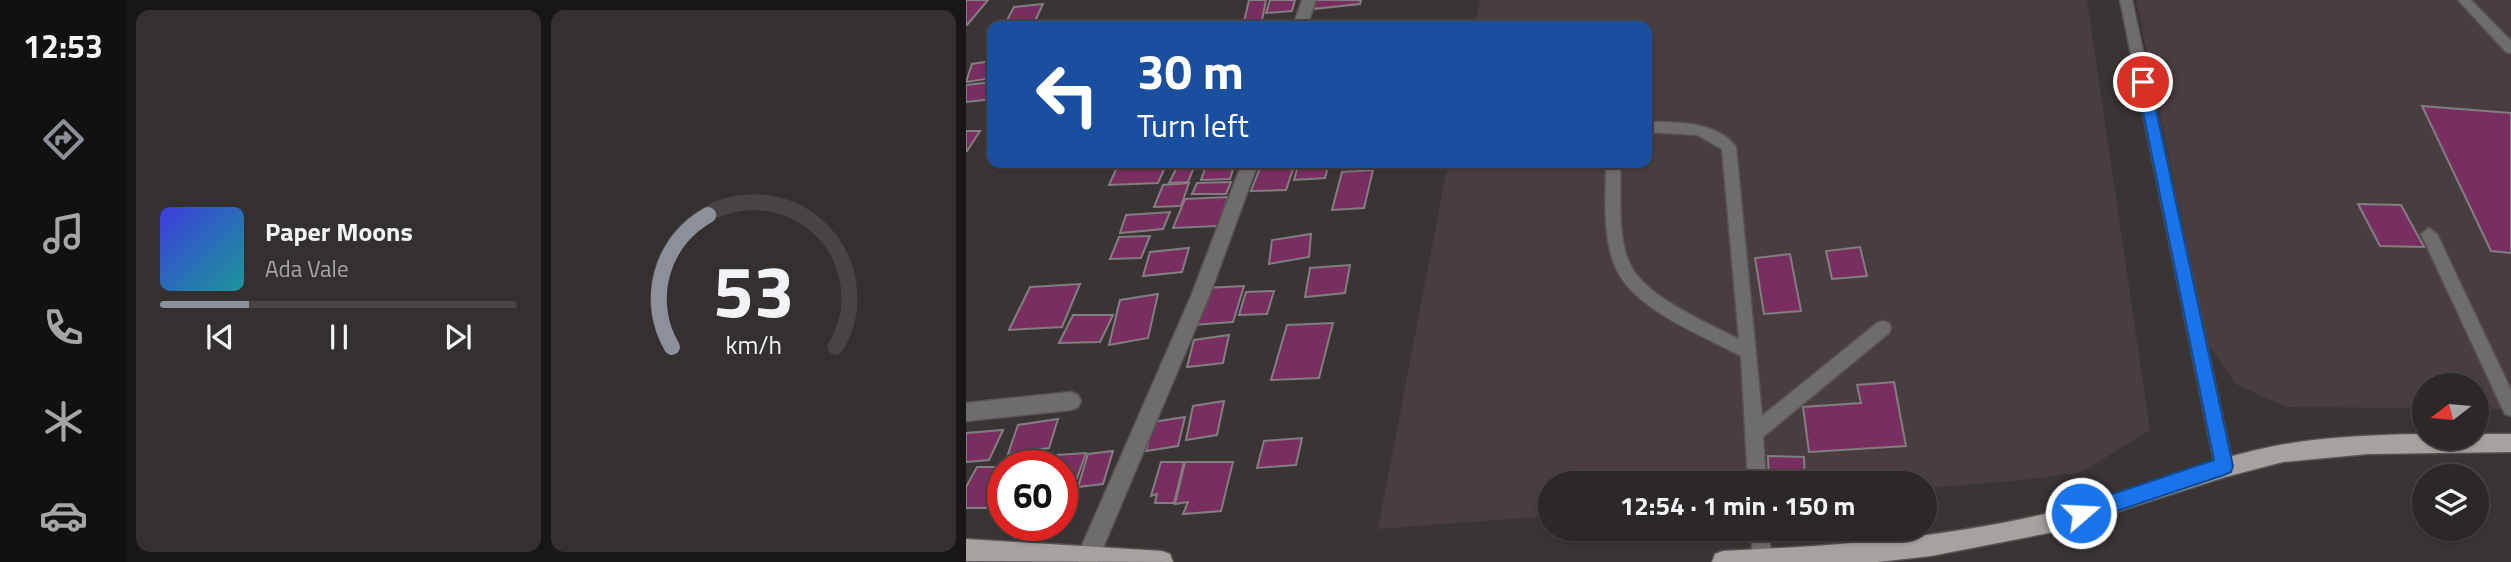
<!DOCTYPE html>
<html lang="en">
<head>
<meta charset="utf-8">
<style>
	body { margin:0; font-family:"Titillium Web",sans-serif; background:#343030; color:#f1f3f6; height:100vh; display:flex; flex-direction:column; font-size:26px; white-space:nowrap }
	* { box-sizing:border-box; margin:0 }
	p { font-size:23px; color:#a6a6a8 }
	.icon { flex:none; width:38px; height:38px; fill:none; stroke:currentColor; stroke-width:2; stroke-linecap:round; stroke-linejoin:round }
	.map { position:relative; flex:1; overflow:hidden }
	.sheet { display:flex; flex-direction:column; gap:10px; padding:10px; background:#181616; width:840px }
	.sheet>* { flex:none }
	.guide { position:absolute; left:21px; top:21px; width:665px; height:147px; border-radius:14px; box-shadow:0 2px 5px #0004,0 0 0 2px #484445; background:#1a4fa0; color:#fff; overflow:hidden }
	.needle { width:46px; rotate:254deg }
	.buttons { position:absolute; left:1446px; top:373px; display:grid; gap:14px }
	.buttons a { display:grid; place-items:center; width:77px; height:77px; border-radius:50%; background:#2c2828; box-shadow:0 2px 5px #0004,0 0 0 2px #484445; font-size:35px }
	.speed { position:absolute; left:21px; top:450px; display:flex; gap:14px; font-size:35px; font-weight:700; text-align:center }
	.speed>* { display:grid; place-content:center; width:91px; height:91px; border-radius:50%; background:#2c2828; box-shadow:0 2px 5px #0004,0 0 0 2px #484445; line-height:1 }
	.speed .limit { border:10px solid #d22; background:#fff; color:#111 }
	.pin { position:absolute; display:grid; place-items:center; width:60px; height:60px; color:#fff; margin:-30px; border:4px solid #fff; border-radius:50%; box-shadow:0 2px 7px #0007 }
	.me { position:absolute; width:77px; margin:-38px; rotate:71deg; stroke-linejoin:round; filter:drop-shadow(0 0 5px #0008) }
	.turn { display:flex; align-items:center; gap:24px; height:147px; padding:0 35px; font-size:32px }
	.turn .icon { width:91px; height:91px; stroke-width:2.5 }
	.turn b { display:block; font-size:49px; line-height:60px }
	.sheet .tile { flex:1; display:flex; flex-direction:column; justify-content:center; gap:10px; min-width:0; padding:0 24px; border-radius:14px; background:#343030 }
	.sheet .dial { align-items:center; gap:0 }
	.dial svg { height:182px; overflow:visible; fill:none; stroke:#484445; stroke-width:7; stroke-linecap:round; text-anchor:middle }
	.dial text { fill:#f1f3f6; stroke:none }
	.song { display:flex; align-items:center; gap:21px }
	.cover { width:84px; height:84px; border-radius:10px; background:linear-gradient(135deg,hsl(240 70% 55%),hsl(180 70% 35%)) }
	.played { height:7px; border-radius:4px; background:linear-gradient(90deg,#8c9099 25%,#484445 25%) }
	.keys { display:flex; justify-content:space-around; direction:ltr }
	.sheet .tiles { flex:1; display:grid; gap:10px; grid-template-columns:repeat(2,1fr) }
	.trip { position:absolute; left:572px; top:471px; width:399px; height:70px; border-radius:35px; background:#2c2828; box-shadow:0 2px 5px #0004,0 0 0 2px #484445; font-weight:700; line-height:70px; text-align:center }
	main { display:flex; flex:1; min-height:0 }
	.menu { display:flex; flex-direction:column; width:126px; justify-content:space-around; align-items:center; background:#121010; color:#a6a6a8 }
	.menu .icon { width:49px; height:49px }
	.menu .selected { color:#8c9099 }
	.menu b { font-size:32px; color:#f1f3f6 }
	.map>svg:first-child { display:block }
	.built { fill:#493e3f }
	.building { fill:#782f60; stroke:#827d80; stroke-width:2 }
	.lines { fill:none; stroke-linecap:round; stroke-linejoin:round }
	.lane-casing { stroke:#575353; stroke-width:3 }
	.street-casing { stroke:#575353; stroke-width:3 }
	.primary-casing { stroke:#575353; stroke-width:3 }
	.lane { fill:#6f6d6c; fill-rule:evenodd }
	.street { fill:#6f6d6c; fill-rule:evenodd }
	.primary { fill:#a7a2a0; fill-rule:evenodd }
	.route { fill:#1a73e8; stroke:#114b97; stroke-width:2 }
</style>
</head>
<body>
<main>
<nav class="menu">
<b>12:53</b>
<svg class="icon selected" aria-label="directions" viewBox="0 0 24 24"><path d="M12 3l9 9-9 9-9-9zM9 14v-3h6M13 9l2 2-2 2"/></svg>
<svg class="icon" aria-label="music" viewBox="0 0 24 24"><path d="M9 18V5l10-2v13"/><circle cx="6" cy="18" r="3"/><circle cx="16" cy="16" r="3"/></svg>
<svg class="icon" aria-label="phone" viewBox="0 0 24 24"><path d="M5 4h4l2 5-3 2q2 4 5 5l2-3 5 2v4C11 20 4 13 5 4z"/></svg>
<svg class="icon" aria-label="climate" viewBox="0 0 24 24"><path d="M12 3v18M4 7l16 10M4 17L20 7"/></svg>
<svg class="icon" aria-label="car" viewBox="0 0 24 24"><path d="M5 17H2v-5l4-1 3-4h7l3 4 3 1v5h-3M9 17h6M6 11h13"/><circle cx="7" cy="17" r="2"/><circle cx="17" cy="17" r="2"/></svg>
</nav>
<section class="sheet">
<div class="tiles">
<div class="tile">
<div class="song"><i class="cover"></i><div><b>Paper Moons</b><p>Ada Vale</p></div></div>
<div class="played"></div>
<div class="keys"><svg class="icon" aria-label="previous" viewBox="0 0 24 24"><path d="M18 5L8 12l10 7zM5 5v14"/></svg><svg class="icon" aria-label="pause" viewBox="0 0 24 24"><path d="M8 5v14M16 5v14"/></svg><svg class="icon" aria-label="next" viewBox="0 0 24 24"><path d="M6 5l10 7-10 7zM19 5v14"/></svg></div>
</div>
<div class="tile dial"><svg viewBox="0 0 100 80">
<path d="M14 69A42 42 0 1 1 86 69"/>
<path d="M14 69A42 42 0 0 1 30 11" stroke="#8c9099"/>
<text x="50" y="56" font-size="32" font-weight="700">53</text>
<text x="50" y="72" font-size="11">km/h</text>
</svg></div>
</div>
</section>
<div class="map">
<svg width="1545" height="562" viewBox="0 0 1545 562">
	<rect width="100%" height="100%" fill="#3a3535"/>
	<g class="built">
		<path d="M 514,0 L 1121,0 L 1184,430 L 1116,472 L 1058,480 L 959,488 L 959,483 L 584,483 L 584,516 L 412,529 L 482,163 L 681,163 L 681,26 L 509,26 Z"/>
		<path d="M 1170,0 L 1545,0 L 1545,409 L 1510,409 L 1510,385 L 1458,385 L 1458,408 L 1319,407 L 1270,384 L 1242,345 Z"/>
	</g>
	<g class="building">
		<path d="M 0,0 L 22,0 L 1,25 L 0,25 Z"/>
		<path d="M 283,0 L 300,0 L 295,25 L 277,26 Z"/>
		<path d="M 304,0 L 329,0 L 326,11 L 300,13 Z"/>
		<path d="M 348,0 L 395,0 L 394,4 L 347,9 Z"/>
		<path d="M 77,4 L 69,21 L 39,24 L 48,7 Z"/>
		<path d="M 26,61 L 26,78 L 0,82 L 6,64 Z"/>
		<path d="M 26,82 L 26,99 L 0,102 L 0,85 Z"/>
		<path d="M 1456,106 L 1545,113 L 1545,253 L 1525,251 Z"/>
		<path d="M 0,131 L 14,131 L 1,151 L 0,151 Z"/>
		<path d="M 153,163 L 201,163 L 192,183 L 143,185 Z"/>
		<path d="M 241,163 L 269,163 L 264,179 L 235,180 Z"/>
		<path d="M 296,163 L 329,163 L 320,190 L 285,191 Z"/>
		<path d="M 333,163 L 363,163 L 359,178 L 328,180 Z"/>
		<path d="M 211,167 L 228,167 L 222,182 L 203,183 Z"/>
		<path d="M 407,170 L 398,208 L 366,210 L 376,172 Z"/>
		<path d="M 265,182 L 260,194 L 226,194 L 231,183 Z"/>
		<path d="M 223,183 L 215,206 L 188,207 L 197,185 Z"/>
		<path d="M 262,197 L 252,226 L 207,228 L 219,199 Z"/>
		<path d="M 1392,204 L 1435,205 L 1458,247 L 1414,246 Z"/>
		<path d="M 204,212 L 197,229 L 154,233 L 160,215 Z"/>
		<path d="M 345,234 L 343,257 L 303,264 L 306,240 Z"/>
		<path d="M 184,236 L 175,258 L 144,259 L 153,237 Z"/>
		<path d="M 894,247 L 901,276 L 866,279 L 860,251 Z"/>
		<path d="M 223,248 L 216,272 L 177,276 L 184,252 Z"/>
		<path d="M 824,254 L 835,311 L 798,314 L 789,258 Z"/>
		<path d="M 384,265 L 379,293 L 339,297 L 344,268 Z"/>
		<path d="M 114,284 L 96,327 L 43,330 L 64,287 Z"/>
		<path d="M 278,286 L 267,322 L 227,325 L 239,288 Z"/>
		<path d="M 308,291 L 301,314 L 273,315 L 280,292 Z"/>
		<path d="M 192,294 L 182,338 L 143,345 L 154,300 Z"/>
		<path d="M 107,315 L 147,315 L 134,342 L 93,343 Z"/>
		<path d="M 367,323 L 353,378 L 305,380 L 321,325 Z"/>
		<path d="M 263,335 L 257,363 L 221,367 L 228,340 Z"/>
		<path d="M 928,382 L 940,446 L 843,452 L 837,407 L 895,403 L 891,385 Z"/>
		<path d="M 258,401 L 251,435 L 220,440 L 227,406 Z"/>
		<path d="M 219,417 L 212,446 L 180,451 L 187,422 Z"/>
		<path d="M 92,419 L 83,448 L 42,454 L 52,425 Z"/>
		<path d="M 37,430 L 23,460 L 0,462 L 0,433 Z"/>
		<path d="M 336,438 L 330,465 L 291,468 L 298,441 Z"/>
		<path d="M 147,451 L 137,484 L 112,487 L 122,454 Z"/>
		<path d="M 120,453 L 105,495 L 96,496 L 96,466 L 86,466 L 90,455 Z"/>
		<path d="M 802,456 L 838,457 L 839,483 L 803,483 Z"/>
		<path d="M 48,457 L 87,457 L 83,466 L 44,466 Z"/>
		<path d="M 195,462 L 218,462 L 208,503 L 189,503 L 191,494 L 185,496 Z"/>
		<path d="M 219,462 L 267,462 L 255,511 L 217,514 L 222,502 L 209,504 Z"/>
		<path d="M 11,467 L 37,467 L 37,477 L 20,508 L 0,508 L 0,487 Z"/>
		<path d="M 37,479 L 37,505 L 23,505 Z"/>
	</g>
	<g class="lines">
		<defs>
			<g id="lane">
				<path d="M 1154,0 L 1166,0 L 1267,466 L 1264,472 L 1258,475 L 1252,472 L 1249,466 Z"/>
				<path d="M 1492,0 L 1505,0 L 1545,41 L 1545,53 L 1540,52 Z"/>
				<path d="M 681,122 C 710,122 751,121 770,147 L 796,416 L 911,323 L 917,321 L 923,323 L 925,328 L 923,333 L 797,437 L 800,483 L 782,483 L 775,356 C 736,335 666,309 649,266 C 636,235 640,195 640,163 L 654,163 C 656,194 650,235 664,264 C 679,297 742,323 773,339 L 756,149 L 731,135 L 681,132 Z"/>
				<path d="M 1463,228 L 1471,234 L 1545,390 L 1545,416 L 1539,414 L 1455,234 Z"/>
				<path d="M 785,528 L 803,528 L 805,562 L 787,562 Z"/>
			</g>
			<g id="street">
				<path d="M 336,0 L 350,0 L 341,26 L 327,26 Z"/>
				<path d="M 276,163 L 292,163 L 244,294 L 131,562 L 113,562 L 111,557 L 226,294 Z"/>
				<path d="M 105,392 L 112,395 L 115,401 L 112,407 L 105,410 L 0,421 L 0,403 Z"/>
			</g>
			<g id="primary">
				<path d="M 1458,434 L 1458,438 L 1510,438 L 1510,434 L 1545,434 L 1545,452 L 1402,454 L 1317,462 L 1259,477 L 1088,532 L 965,556 L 912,562 L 746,562 L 749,554 L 757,551 C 868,546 979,538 1087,512 C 1156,495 1221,466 1290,450 C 1345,437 1401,435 1458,434 Z"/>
				<path d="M 0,539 L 196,551 L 204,554 L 207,562 L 0,561 Z"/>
			</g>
		</defs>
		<use href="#lane" class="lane-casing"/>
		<use href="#street" class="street-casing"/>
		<use href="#primary" class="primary-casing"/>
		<use href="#lane" class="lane"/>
		<use href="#street" class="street"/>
		<use href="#primary" class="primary"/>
	</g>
	<path class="route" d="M 1177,78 L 1184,82 L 1267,466 L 1265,472 L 1258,475 L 1115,523 L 1108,520 L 1105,513 L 1108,507 L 1248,460 L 1171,82 Z"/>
</svg>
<div class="buttons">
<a><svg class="needle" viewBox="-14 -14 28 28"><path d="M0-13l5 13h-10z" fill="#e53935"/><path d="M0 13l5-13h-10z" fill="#a6a6a8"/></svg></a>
<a><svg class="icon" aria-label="layers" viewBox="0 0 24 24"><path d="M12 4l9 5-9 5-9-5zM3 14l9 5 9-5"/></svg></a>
</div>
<div class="speed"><div class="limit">60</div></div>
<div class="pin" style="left:1177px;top:82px;background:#d93025"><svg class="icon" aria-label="arrive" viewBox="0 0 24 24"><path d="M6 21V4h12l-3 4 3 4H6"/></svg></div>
<svg class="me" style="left:1115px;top:513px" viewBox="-20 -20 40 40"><circle r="17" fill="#1a73e8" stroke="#fff" stroke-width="3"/><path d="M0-11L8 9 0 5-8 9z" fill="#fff"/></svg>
<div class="trip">12:54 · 1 min · 150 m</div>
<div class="guide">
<div class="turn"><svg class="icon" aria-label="left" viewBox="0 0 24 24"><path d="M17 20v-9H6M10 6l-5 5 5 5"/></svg><div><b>30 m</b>Turn left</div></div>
</div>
</div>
</main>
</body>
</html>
